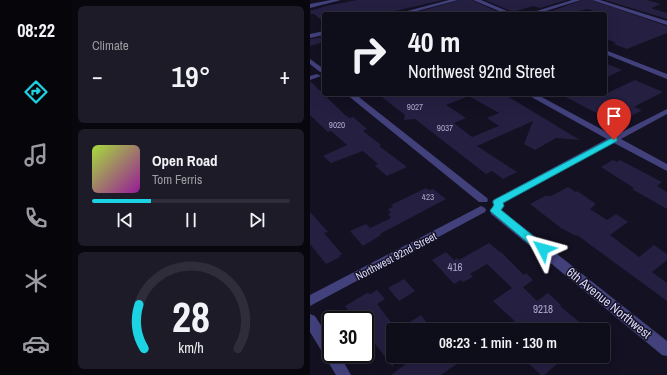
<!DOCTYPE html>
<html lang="en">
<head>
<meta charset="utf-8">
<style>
	body { margin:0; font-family:"Archivo Narrow",sans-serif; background:#1c1b27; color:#f1f3f6; height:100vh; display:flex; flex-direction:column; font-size:15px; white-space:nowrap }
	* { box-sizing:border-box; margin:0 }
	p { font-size:13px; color:#9b9ca2 }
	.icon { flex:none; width:22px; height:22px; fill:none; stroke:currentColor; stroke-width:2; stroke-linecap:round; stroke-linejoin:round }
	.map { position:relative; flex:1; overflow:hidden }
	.details { display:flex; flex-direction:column; gap:6px; padding:6px; background:#08070e; width:238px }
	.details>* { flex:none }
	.hud { position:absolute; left:12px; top:12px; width:285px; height:84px; border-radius:4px; box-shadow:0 4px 16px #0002,0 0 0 1px #2e2d39; background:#0e0d1a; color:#f1f3f6; overflow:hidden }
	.speed { position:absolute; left:12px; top:311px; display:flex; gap:8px; font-size:20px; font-weight:700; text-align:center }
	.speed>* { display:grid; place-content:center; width:52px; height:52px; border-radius:50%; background:#0e0d1a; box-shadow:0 4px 16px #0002,0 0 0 1px #2e2d39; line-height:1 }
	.speed .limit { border:2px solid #111; border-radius:6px; background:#fff; color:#111 }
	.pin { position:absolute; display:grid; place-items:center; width:34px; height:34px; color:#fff; margin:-41px -17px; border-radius:50% 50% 50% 0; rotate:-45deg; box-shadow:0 0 4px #0007 }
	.pin .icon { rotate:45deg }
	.me { position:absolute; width:44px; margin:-22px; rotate:309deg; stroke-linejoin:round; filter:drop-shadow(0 0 3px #0008) }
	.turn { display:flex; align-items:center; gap:14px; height:84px; padding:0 20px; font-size:18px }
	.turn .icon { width:52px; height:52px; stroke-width:2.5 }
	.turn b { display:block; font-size:28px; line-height:34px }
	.big { font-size:30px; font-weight:600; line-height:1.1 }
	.details .card { flex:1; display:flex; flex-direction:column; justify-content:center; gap:6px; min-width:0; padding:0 14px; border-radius:6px; background:#1c1b27 }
	.details .dial { align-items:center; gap:0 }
	.dial svg { height:104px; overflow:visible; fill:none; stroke:#2e2d39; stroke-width:7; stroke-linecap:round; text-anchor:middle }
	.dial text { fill:#f1f3f6; stroke:none }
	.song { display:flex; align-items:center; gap:12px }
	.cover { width:48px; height:48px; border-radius:6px; background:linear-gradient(135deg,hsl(80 70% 55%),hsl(300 70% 35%)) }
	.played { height:4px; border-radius:2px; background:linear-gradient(90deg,#1bd3e2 30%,#2e2d39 30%) }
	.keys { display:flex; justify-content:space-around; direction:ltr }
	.heat { display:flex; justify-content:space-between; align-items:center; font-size:22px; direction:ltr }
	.trip { position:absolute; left:76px; top:323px; width:224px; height:40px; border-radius:4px; background:#0e0d1a; box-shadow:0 4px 16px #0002,0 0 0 1px #2e2d39; font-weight:600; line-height:40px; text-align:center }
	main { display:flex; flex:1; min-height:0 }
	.tabs { display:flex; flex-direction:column; width:72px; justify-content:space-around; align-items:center; background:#06050a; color:#9b9ca2 }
	.tabs .icon { width:28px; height:28px }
	.tabs .on { color:#1bd3e2 }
	.tabs b { font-size:18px; color:#f1f3f6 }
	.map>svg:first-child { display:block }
	.building { fill:#251f41; fill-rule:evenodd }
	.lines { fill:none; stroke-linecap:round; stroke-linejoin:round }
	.minor { fill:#42417c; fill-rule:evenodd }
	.tertiary { fill:#42417c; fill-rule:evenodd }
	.route { fill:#1bd3e2; stroke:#128993 }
	.labels { text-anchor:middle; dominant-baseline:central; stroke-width:3; stroke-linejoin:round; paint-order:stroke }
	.number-label { font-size:9px; fill:#ada9cc }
	.street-label { font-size:11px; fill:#dad7fa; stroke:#131122 }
	.near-number-label { font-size:11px; fill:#ada9cc }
	.near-street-label { font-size:13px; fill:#dad7fa; stroke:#131122 }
</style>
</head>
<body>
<main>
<nav class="tabs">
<b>08:22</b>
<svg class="icon on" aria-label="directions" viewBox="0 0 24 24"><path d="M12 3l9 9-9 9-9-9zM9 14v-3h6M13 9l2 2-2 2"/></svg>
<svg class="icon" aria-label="music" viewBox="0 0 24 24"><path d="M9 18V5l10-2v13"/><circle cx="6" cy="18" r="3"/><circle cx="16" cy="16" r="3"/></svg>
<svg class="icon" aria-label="phone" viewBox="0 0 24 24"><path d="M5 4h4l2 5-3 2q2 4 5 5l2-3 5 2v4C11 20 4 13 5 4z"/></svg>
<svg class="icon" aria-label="climate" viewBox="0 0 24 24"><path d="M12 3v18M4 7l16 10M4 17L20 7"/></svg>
<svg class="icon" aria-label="car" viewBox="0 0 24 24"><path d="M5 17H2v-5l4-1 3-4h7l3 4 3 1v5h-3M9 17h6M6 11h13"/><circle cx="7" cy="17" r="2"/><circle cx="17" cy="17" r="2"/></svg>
</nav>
<section class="details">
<div class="card"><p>Climate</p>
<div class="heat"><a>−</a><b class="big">19°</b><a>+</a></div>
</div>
<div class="card">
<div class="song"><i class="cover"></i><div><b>Open Road</b><p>Tom Ferris</p></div></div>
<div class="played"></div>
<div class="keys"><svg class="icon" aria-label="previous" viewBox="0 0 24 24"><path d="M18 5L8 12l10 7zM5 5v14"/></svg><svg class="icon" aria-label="pause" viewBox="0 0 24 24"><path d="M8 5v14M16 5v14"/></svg><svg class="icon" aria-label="next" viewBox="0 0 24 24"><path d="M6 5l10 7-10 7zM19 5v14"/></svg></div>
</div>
<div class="card dial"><svg viewBox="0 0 100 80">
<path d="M14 69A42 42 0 1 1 86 69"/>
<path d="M14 69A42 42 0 0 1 10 35" stroke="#1bd3e2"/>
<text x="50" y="56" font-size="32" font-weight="700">28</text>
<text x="50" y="72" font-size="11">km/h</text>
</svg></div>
</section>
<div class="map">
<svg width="357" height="375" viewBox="0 0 357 375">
	<rect width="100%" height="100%" fill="#131122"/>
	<g class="building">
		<path d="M 47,0 L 133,0 L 72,14 L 14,14 L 14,22 L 4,14 L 1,14 L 0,11 L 16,6 Z"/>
		<path d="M 149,0 L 162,0 L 192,14 L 116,14 L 111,11 Z"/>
		<path d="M 175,0 L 257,0 L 230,8 L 223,6 L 203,12 Z"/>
		<path d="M 272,0 L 281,0 L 357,26 L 357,33 L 317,49 L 303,44 L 306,43 L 295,38 L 295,14 L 277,9 L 256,14 L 245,14 L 239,12 Z"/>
		<path d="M 295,0 L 337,0 L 351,4 L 341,8 L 357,13 L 357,19 Z"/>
		<path d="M 14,37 L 14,42 L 0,46 L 0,39 Z"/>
		<path d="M 295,63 L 312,70 L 295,78 Z"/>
		<path d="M 325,80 L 353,92 L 324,107 L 332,110 L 316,119 L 302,112 L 292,116 L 250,94 L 295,94 Z"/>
		<path d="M 0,81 L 35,115 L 40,118 L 43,117 L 57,129 L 53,131 L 71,145 L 69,146 L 97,167 L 77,176 L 65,166 L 68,164 L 53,151 L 21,163 L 13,156 L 37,145 L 21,131 L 18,132 L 0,115 Z"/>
		<path d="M 68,94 L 194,94 L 270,140 L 246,138 L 225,150 L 214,144 L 223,121 L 167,146 L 207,172 L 193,179 L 182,171 L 176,174 L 105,119 L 94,120 L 95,115 ZM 159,96 L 189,113 L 177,118 L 189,126 L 162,137 L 144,123 L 156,118 L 136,105 Z"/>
		<path d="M 303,160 L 307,162 L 310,160 L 352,182 L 347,186 L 357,192 L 357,209 L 322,189 L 324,188 L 291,167 Z"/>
		<path d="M 258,187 L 266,192 L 267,191 L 286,204 L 280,209 L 297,220 L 306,214 L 318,222 L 300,235 L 329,257 L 344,245 L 357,254 L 357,260 L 342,272 L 357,283 L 357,301 L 267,235 L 266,236 L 251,228 L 220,204 L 235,196 L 241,196 Z"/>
		<path d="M 116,188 L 119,190 L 123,189 L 136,199 L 70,234 L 71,235 L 53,246 L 40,231 L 56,224 L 60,228 L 79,219 L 81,217 L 78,214 L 81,213 L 78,209 L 83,207 L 81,205 Z"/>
		<path d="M 0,212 L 18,232 L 14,233 L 32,254 L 29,256 L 30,257 L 16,264 L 0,244 Z"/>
		<path d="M 179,243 L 190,252 L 191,252 L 214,275 L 216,273 L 223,280 L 213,287 L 227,301 L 238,293 L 251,305 L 250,306 L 279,330 L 214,330 L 183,301 L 202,288 L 177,264 L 160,274 L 163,277 L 153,282 L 151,280 L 144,284 L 122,260 L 136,252 L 144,260 L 147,258 L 149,260 Z"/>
		<path d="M 94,279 L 105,291 L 89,301 L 78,288 Z"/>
		<path d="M 67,290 L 75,299 L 67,304 L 83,325 L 83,367 L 55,331 L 55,320 L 45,320 L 35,306 L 57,293 L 61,294 Z"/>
		<path d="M 111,315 L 123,330 L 87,330 Z"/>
		<path d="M 107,356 L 158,356 L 131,375 L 81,375 Z"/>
		<path d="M 225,356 L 256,356 L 234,375 L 231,375 L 217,362 Z"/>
	</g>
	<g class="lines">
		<g class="minor">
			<path d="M 21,0 L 31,0 L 0,8 L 0,4 Z"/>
			<path d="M 139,0 L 148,0 L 96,14 L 86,14 Z"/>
			<path d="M 262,0 L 271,0 L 226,14 L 217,14 Z"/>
			<path d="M 282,0 L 290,0 L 357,21 L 357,25 Z"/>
			<path d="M 14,31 L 14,35 L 0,38 L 0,34 Z"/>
			<path d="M 0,59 L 14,69 L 14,73 L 10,72 L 0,64 Z"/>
			<path d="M 7,74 L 11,76 L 0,80 L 0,76 Z"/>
			<path d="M 36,94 L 45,94 L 177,198 L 178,200 L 177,202 L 169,202 Z"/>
			<path d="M 216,94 L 226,94 L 304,136 L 357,109 L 357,114 L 311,139 L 357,164 L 357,171 L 304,143 L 191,204 L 183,204 L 182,202 L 183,200 L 297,139 Z"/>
			<path d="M 171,206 L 175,208 L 176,210 L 175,212 L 0,306 L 0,295 Z"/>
			<path d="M 185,207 L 189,208 L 357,341 L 357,356 L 352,355 L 181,214 L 180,211 L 181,208 Z"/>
			<path d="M 0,314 L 5,316 L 21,341 L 21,354 L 29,354 L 41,375 L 26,375 L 0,332 Z"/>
		</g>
		<g class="tertiary">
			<path d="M 163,0 L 171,0 L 204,14 L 196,14 Z"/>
			<path d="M 295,50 L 357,74 L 357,79 L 295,54 Z"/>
		</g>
	</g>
	<path class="route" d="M 304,137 L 307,138 L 307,141 L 193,203 L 194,206 L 191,210 L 237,247 L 238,249 L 237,252 L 229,252 L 180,211 L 184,205 L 183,202 L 184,200 Z"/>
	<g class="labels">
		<g class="number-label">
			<text x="105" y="107">9027</text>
			<text x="27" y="125">9020</text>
			<text x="135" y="128">9037</text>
			<text x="118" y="197">423</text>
		</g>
		<g class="street-label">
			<text transform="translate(86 256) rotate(-28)">Northwest 92nd Street</text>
		</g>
		<g class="near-number-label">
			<text x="145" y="267">416</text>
			<text x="233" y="309">9218</text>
		</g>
		<g class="near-street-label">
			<text transform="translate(299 303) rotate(39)">6th Avenue Northwest</text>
		</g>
	</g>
</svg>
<div class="speed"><div class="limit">30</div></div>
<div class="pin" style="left:304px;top:140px;background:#d93025"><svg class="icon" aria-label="arrive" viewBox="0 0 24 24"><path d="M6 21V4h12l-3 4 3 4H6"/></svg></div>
<svg class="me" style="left:233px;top:249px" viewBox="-20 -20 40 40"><path d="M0-17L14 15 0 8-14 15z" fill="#1bd3e2" stroke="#fff" stroke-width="4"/></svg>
<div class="trip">08:23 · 1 min · 130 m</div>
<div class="hud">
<div class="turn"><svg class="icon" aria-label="right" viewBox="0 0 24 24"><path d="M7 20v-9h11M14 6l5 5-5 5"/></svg><div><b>40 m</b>Northwest 92nd Street</div></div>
</div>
</div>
</main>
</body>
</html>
